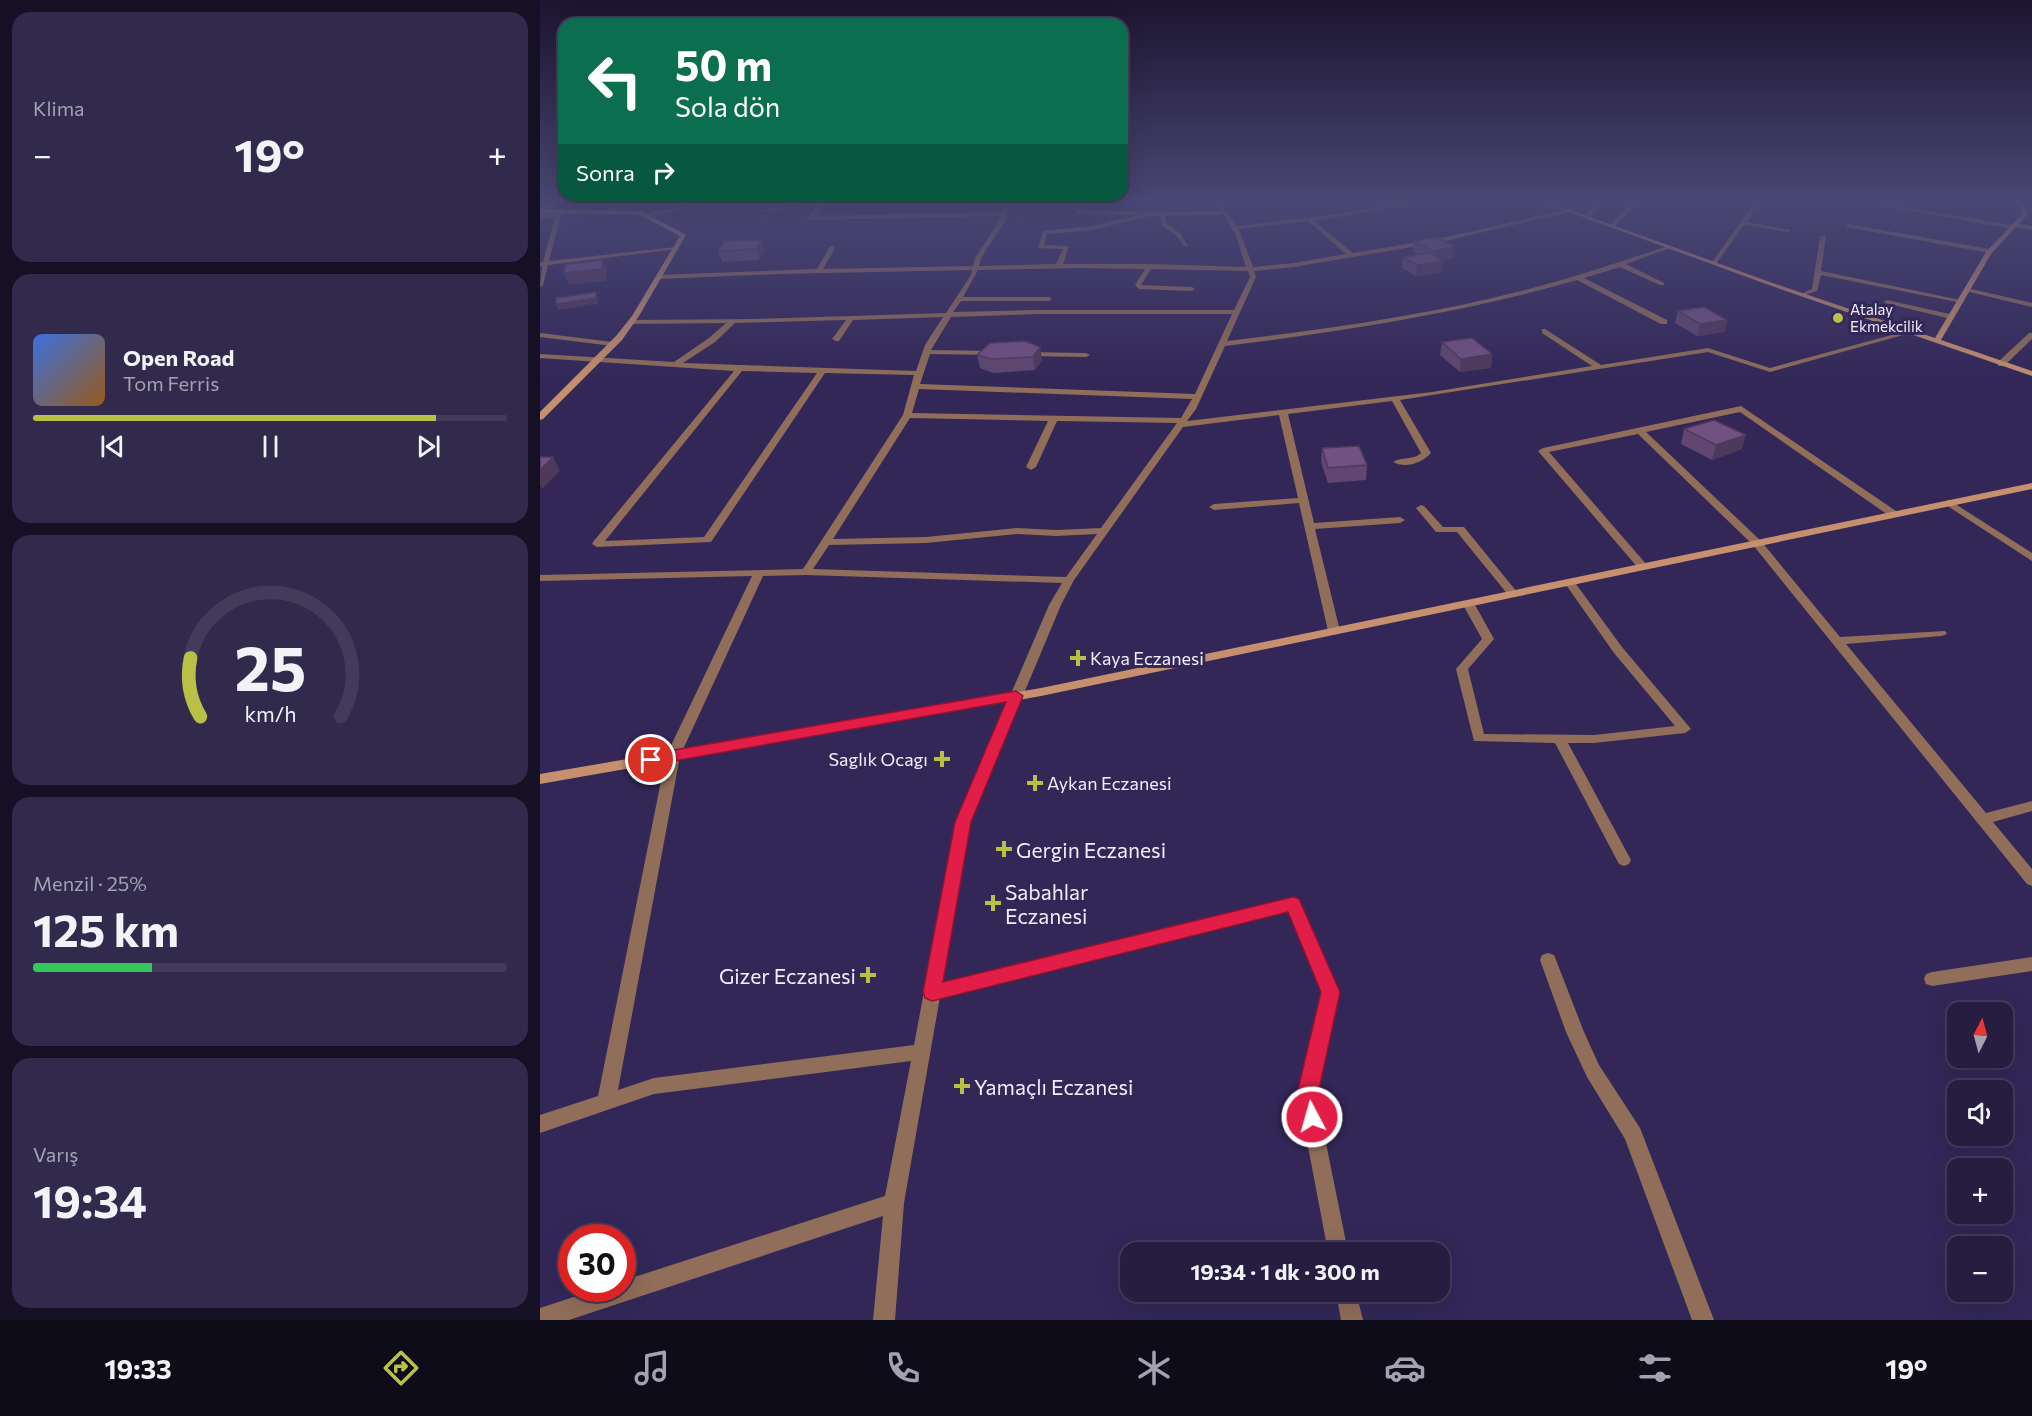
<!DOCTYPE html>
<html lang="tr">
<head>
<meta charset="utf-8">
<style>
	body { margin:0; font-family:Commissioner,sans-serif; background:#322a4c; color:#f1f3f6; height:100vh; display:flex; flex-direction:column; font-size:22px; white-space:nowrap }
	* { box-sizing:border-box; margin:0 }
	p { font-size:20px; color:#a4a2b1 }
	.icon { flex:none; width:33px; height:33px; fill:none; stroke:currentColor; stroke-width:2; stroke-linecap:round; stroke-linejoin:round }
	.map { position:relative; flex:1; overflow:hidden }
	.panel { display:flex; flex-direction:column; gap:12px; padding:12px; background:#151024; width:540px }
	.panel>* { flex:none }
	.hud { position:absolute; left:18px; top:18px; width:570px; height:183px; border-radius:18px; box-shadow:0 6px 24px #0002,0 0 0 2px #423b5a; background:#0b6e4f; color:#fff; overflow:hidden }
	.needle { width:39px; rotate:6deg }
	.controls { position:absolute; left:1407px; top:1002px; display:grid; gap:12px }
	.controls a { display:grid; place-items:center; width:66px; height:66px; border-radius:12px; background:#261d41; box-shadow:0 6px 24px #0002,0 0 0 2px #423b5a; font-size:30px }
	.speed { position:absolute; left:18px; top:1224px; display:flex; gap:12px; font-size:30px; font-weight:700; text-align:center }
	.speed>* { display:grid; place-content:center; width:78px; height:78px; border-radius:50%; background:#261d41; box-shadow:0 6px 24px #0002,0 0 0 2px #423b5a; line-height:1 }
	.speed .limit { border:9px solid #d22; background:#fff; color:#111 }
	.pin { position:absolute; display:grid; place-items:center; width:51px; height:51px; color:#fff; margin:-26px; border:3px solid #fff; border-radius:50%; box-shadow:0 2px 6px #0007 }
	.me { position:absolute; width:66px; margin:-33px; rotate:354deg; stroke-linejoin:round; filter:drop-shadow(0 0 4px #0008) }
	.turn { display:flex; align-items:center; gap:21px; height:126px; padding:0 18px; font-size:27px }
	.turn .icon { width:78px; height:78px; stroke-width:2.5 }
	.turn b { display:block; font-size:42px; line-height:51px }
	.then { display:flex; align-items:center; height:57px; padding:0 18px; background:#0003; gap:12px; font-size:22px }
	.big { font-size:45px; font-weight:700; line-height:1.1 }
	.panel .card { flex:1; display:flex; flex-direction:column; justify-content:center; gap:9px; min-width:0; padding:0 21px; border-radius:18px; background:#322a4c }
	.panel .dial { align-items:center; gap:0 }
	.dial svg { height:156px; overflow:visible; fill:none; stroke:#423b5a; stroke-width:7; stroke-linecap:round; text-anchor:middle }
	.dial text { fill:#f1f3f6; stroke:none }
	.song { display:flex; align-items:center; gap:18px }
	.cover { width:72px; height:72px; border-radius:9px; background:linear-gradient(135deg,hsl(220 70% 55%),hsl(30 70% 35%)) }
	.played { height:6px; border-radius:3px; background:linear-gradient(90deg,#bac046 85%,#423b5a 85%) }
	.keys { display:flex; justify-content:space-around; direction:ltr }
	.heat { display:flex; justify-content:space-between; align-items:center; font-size:33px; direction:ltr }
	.charge { height:9px; border-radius:4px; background:linear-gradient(90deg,#34c759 25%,#423b5a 0) }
	.trip { position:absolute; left:580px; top:1242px; width:330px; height:60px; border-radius:18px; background:#261d41; box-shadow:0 6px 24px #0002,0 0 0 2px #423b5a; font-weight:700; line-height:60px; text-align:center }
	.dock { display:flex; height:96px; justify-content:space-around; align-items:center; background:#0f0c1a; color:#a4a2b1 }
	.dock .icon { width:42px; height:42px }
	.dock .active { color:#bac046 }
	.dock b { font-size:27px; color:#f1f3f6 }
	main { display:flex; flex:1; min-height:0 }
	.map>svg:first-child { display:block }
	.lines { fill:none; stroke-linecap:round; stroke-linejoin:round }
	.lane { fill:#906e59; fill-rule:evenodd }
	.street { fill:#906e59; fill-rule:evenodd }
	.secondary { fill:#c6906f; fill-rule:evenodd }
	.wall { fill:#604670 }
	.shaded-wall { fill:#4e395b }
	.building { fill:#705182; stroke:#4e395b; stroke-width:1.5 }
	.route { fill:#e11d48; stroke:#92132f; stroke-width:1.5 }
	.poi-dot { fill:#bac046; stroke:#322757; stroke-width:2 }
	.labels { text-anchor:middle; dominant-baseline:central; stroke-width:6; stroke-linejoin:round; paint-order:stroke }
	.far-poi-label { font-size:15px; fill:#f0eefb; stroke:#322757; text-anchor:start }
	.poi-label { font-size:18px; fill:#f0eefb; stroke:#322757; text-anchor:start }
	.near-poi-label { font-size:21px; fill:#f0eefb; stroke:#322757; text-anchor:start }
</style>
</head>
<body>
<main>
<section class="panel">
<div class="card"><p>Klima</p>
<div class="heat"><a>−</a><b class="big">19°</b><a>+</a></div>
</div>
<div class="card">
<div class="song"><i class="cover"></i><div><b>Open Road</b><p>Tom Ferris</p></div></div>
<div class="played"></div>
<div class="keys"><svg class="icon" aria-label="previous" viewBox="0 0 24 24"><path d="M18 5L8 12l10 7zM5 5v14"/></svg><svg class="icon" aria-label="pause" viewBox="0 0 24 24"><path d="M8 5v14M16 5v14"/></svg><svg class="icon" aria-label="next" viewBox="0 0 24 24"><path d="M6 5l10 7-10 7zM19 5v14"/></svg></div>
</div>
<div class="card dial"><svg viewBox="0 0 100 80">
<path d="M14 69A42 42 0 1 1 86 69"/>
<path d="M14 69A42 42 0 0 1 9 39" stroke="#bac046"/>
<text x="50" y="56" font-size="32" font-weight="700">25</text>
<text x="50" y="72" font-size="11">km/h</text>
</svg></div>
<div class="card"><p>Menzil · 25%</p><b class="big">125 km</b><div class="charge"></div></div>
<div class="card"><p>Varış</p><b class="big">19:34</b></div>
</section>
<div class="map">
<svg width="1492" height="1320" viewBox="0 0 1492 1320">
	<rect width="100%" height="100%" fill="#322757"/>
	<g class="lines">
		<path class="lane" d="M 620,213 L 624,213 L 627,224 L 640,233 L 648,246 L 644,246 L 636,235 L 622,226 Z"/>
		<g class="street">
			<path d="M 22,201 L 30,201 L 0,211 L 0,207 Z"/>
			<path d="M 97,201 L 105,201 L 61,214 L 58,212 Z"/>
			<path d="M 171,201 L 181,201 L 104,217 L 101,215 Z"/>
			<path d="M 283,201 L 307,201 L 287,204 L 275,216 L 461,212 L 463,201 L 469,201 L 466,220 L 441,258 L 439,266 L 516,264 L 523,249 L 498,248 L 503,231 L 552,226 L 611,212 L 682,211 L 672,201 L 678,201 L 697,226 L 791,215 L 870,201 L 880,201 L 877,203 L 774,221 L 813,253 L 901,238 L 1030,209 L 1033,211 L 901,242 L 754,267 L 714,271 L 716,277 L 687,341 C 788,329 890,315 989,289 C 1036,277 1082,261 1128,246 L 1133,247 L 1086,264 L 1124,283 L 1124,285 L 1120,285 L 1080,267 L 1044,278 L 1127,320 L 1127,324 L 1121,324 L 1037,280 C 922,313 804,331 685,346 L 656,409 L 647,421 L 892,392 L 1052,366 L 1002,333 L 1002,329 L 1005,329 L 1061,365 L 1168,348 L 1230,368 L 1370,330 L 1374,332 L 1230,372 L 1168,352 L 860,400 L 891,453 C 882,463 865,469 853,462 C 862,456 873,461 881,453 L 852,401 L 748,414 L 774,523 L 860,517 L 865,520 L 860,523 L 775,529 L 800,631 L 798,633 L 794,634 L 788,631 L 759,503 L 674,510 L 669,507 L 674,504 L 758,498 L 739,415 L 643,427 L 534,580 L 521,605 L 430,822 L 402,982 L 753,898 L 758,900 L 799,992 L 776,1094 L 808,1252 L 788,1252 L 758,1094 L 783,992 L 748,911 L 400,997 L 364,1203 L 355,1320 L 333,1320 L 343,1216 L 29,1320 L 0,1320 L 0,1308 L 61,1288 L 82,1288 L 82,1281 L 345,1196 L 371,1061 L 114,1094 L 0,1133 L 0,1115 L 58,1096 L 126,756 L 212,576 L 0,581 L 0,575 L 263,569 L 363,415 L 374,375 L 285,373 L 171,542 L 57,547 L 52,544 L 53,542 L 194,371 L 0,358 L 0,354 L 134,362 L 169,338 L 186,323 L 88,324 L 87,322 L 91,320 L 213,319 L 406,313 L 431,275 L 432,270 L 237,274 L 119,279 L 116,277 L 119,275 L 277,269 L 289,248 L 292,246 L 295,248 L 283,269 L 433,266 L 435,258 L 460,220 L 461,216 L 270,220 L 267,218 L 277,207 L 222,212 L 219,210 L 281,203 ZM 684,215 L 696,236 L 706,267 L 610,264 L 523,264 L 529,246 L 504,245 L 507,234 L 552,230 L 611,216 ZM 768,221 L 806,254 L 754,263 L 713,267 L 699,229 ZM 538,268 L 605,269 L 595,285 L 599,289 L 652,291 L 655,289 L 652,287 L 601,285 L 611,269 L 708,271 L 710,277 L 694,310 L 496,310 L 413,312 L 421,301 L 509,301 L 512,299 L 509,297 L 423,297 L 438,270 ZM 496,314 L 692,314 L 655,394 L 380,384 L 390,354 L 455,355 L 459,353 L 455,351 L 391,350 L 411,317 ZM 403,317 L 385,345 L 376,371 L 143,363 L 175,342 L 195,323 L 306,320 L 292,339 L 296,341 L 299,341 L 313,320 ZM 202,371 L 277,373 L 164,537 L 65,541 ZM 379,389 L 652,399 L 641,418 L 372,413 ZM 370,418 L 508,421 L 486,467 L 491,470 L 496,467 L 517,421 L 637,423 L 561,528 L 516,530 L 477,528 L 386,537 L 293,539 ZM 477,534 L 516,536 L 557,534 L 526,577 L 273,569 L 289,545 L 386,543 ZM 266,575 L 522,583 L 509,605 L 416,822 L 374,1045 L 114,1078 L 78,1090 L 140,756 L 223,576 Z"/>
			<path d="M 322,201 L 391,201 L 388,203 L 325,203 Z"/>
			<path d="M 524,201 L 530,201 L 540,210 L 596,211 L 599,213 L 596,215 L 538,214 Z"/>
			<path d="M 1057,201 L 1063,201 L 1049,218 L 1045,218 Z"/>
			<path d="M 1094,201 L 1100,201 L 1074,227 L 1070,227 L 1070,225 Z"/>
			<path d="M 1213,201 L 1219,201 L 1207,222 L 1251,230 L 1248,232 L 1204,225 L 1176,264 L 1172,264 L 1172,262 L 1210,209 Z"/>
			<path d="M 1316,201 L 1327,201 L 1472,225 L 1475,223 L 1492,226 L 1492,230 L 1475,227 L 1472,229 Z"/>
			<path d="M 19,209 L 22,211 L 9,261 L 135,247 L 138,249 L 8,265 L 3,285 L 0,287 L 2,266 L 0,266 L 0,262 L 3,262 L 15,217 L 0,219 L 0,215 L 15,214 Z"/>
			<path d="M 1308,224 L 1450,249 L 1453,251 L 1450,253 L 1306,227 Z"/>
			<path d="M 1283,235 L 1286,237 L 1281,271 L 1425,301 L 1422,303 L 1281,275 L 1277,291 L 1261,296 L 1261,294 L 1272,289 L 1280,237 Z"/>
			<path d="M 1427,288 L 1492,303 L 1492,307 L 1425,291 L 1425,289 Z"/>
			<path d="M 1347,300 L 1414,315 L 1415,317 L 1411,319 L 1345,303 L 1344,302 Z"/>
			<path d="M 0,333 L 73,342 L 77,344 L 73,346 L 0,337 Z"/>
			<path d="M 1489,333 L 1492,333 L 1492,339 L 1464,366 L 1458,366 L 1458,362 Z"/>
			<path d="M 484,352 L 546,353 L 550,355 L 546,357 L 487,356 L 483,354 Z"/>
			<path d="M 1201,406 L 1359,513 L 1359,517 L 1351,517 L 1200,412 L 1106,432 L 1221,541 L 1300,637 L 1405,631 L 1407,633 L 1405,635 L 1401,636 L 1306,644 L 1446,813 L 1492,801 L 1492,811 L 1453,822 L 1492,869 L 1492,886 L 1487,884 L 1213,545 L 1098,434 L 1009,452 L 1107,565 L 1108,567 L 1103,570 L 1099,569 L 998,451 L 1003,448 Z"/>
			<path d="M 1409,500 L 1492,553 L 1492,561 L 1406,505 L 1406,501 Z"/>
			<path d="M 881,505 L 884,506 L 903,527 L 924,527 L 977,592 L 979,594 L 977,596 L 969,596 L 917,532 L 896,532 L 876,508 Z"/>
			<path d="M 1029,579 L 1033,580 L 1082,647 L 1151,729 L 1145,733 L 1054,743 L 1028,743 L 1091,860 L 1089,864 L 1084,866 L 1079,864 L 1015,743 L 934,741 L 916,669 L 942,639 L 922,603 L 928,600 L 934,603 L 954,639 L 928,669 L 944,734 L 1054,735 L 1135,726 L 1074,653 L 1024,582 Z"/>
			<path d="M 1008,953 L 1014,955 L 1016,960 L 1044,1032 L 1059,1065 L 1100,1128 L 1174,1320 L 1152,1320 L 1085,1139 L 1047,1077 L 1026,1032 L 1000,960 L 1002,955 Z"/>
			<path d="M 1492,957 L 1492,971 L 1392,986 L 1386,984 L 1384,979 L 1386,974 L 1392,972 Z"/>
			<path d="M 796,1292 L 816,1292 L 823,1320 L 801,1320 Z"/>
		</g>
		<g class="secondary">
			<path d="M 999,201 L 1006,201 L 1230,282 L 1395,338 L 1446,252 L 1482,214 L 1476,201 L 1482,201 L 1488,214 L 1451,254 L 1401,340 L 1492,371 L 1492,376 L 1226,284 Z"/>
			<path d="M 0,209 L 101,211 L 146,235 L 99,316 L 82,340 L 3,419 L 0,420 L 0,412 L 76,336 L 92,316 L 140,236 L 100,215 L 0,213 Z"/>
			<path d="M 1492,483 L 1492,489 L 501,696 L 0,784 L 0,774 L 501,688 Z"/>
		</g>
	</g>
	<g class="wall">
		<path d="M 185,241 L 225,251 L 219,260 L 182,262 L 178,251 Z"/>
		<path d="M 874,241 L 915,247 L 914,258 L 902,260 L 902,272 L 876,276 L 862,268 L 863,257 L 878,254 L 873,252 Z"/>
		<path d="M 1138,311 L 1187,320 L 1184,332 L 1157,336 L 1135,323 Z"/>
		<path d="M 902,342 L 952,354 L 951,368 L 920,372 L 900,355 Z"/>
		<path d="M 450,343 L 502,360 L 495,370 L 453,373 L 440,368 L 437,355 Z"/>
		<path d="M 1144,429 L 1202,449 L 1172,460 L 1141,444 Z"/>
		<path d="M 782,448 L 827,465 L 826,480 L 788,483 L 781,462 Z"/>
	</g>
	<g class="shaded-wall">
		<path d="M 221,240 L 225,251 L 219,260 L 216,249 Z"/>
		<path d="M 915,247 L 914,258 L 892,262 L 893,251 Z"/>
		<path d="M 63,260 L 67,272 L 66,281 L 29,285 L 24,273 Z"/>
		<path d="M 903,261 L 902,272 L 876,276 L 877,265 Z"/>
		<path d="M 56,292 L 58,299 L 58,304 L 18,310 L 16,304 Z"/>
		<path d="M 1187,320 L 1184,332 L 1157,336 L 1160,324 Z"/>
		<path d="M 500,347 L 502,360 L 495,370 L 493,357 Z"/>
		<path d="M 952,354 L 951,368 L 920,372 L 921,359 Z"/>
		<path d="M 1206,435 L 1202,449 L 1172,460 L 1176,445 Z"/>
		<path d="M 13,457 L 20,471 L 2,489 L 0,485 L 0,470 Z"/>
	</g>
	<g class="building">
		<path d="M 896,237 L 915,247 L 893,251 L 874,241 Z"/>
		<path d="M 221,240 L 216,249 L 178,251 L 185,241 Z"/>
		<path d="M 888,253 L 903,261 L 877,265 L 863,257 Z"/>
		<path d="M 63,260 L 62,269 L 24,273 L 26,264 Z"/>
		<path d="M 56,292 L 56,298 L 16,304 L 16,298 Z"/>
		<path d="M 1164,307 L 1187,320 L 1160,324 L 1138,311 Z"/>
		<path d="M 932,338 L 952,354 L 921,359 L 902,342 Z"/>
		<path d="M 485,341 L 500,347 L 493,357 L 451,359 L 437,355 L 450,343 Z"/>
		<path d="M 1174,420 L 1206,435 L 1176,445 L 1144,429 Z"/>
		<path d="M 819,446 L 827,465 L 788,468 L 782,448 Z"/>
		<path d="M 0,457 L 13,457 L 0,470 Z"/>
	</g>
	<linearGradient id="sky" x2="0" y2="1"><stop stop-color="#1c1530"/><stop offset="0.52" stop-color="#494774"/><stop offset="1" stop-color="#494774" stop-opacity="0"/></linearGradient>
	<rect width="1492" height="385" fill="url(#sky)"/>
	<path class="route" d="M 476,691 L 483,696 L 431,822 L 403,982 L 753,897 L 759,899 L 800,992 L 778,1094 L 782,1117 L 779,1124 L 772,1127 L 764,1124 L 757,1094 L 781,992 L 748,912 L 392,1001 L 385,998 L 383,992 L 415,822 L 466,702 L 111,765 L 104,760 L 111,754 Z"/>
	<g class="poi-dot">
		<circle cx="1298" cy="318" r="6"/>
		<path d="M535 649h6v6h6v6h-6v6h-6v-6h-6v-6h6z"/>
		<path d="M399 750h6v6h6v6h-6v6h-6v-6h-6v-6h6z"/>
		<path d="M492 774h6v6h6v6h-6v6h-6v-6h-6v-6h6z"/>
		<path d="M461 840h6v6h6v6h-6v6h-6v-6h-6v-6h6z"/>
		<path d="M450 894h6v6h6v6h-6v6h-6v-6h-6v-6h6z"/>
		<path d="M325 966h6v6h6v6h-6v6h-6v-6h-6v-6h6z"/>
		<path d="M419 1077h6v6h6v6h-6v6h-6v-6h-6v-6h6z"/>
	</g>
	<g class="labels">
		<g class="far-poi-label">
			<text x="1310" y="309">Atalay<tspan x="1310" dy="17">Ekmekcilik</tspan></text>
		</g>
		<g class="poi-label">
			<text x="550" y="658">Kaya Eczanesi</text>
			<text x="388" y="759" text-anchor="end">Saglık Ocagı</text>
			<text x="507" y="783">Aykan Eczanesi</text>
		</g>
		<g class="near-poi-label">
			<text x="476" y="849">Gergin Eczanesi</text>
			<text x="465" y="891">Sabahlar<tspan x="465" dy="24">Eczanesi</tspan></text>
			<text x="316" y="975" text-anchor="end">Gizer Eczanesi</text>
			<text x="434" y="1086">Yamaçlı Eczanesi</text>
		</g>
	</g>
</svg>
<div class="controls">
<a><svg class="needle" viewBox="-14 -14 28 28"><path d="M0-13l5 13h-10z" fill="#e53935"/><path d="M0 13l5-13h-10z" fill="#a4a2b1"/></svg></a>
<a><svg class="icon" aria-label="sound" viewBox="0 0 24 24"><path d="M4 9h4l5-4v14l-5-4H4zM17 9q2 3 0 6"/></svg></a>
<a>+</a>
<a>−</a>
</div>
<div class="speed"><div class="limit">30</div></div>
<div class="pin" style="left:111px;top:760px;background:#d93025"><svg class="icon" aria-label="arrive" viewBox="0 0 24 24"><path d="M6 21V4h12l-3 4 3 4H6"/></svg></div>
<svg class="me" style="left:772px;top:1117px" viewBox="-20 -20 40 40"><circle r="17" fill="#e11d48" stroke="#fff" stroke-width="3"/><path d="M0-11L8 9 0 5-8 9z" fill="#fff"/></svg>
<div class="trip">19:34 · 1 dk · 300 m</div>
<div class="hud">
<div class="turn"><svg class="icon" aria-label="left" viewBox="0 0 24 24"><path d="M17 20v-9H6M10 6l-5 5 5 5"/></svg><div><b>50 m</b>Sola dön</div></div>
<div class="then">Sonra<svg class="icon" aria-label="right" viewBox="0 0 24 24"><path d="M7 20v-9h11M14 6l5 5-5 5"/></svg></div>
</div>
</div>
</main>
<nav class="dock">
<b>19:33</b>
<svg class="icon active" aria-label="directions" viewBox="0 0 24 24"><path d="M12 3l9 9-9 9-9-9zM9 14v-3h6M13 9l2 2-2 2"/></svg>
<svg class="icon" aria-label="music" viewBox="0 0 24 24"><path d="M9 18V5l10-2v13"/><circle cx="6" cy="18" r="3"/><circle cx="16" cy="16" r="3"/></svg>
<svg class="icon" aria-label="phone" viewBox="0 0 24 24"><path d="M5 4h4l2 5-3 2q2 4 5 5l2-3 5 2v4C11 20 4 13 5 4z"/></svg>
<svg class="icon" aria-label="climate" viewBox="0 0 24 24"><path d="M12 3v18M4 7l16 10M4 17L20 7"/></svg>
<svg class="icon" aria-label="car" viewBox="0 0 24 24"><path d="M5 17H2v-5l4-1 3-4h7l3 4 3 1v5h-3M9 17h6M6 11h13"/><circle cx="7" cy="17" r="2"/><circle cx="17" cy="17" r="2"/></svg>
<svg class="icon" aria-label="filters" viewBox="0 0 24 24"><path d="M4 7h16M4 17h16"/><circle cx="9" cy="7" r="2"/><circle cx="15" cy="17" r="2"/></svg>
<b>19°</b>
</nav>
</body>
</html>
